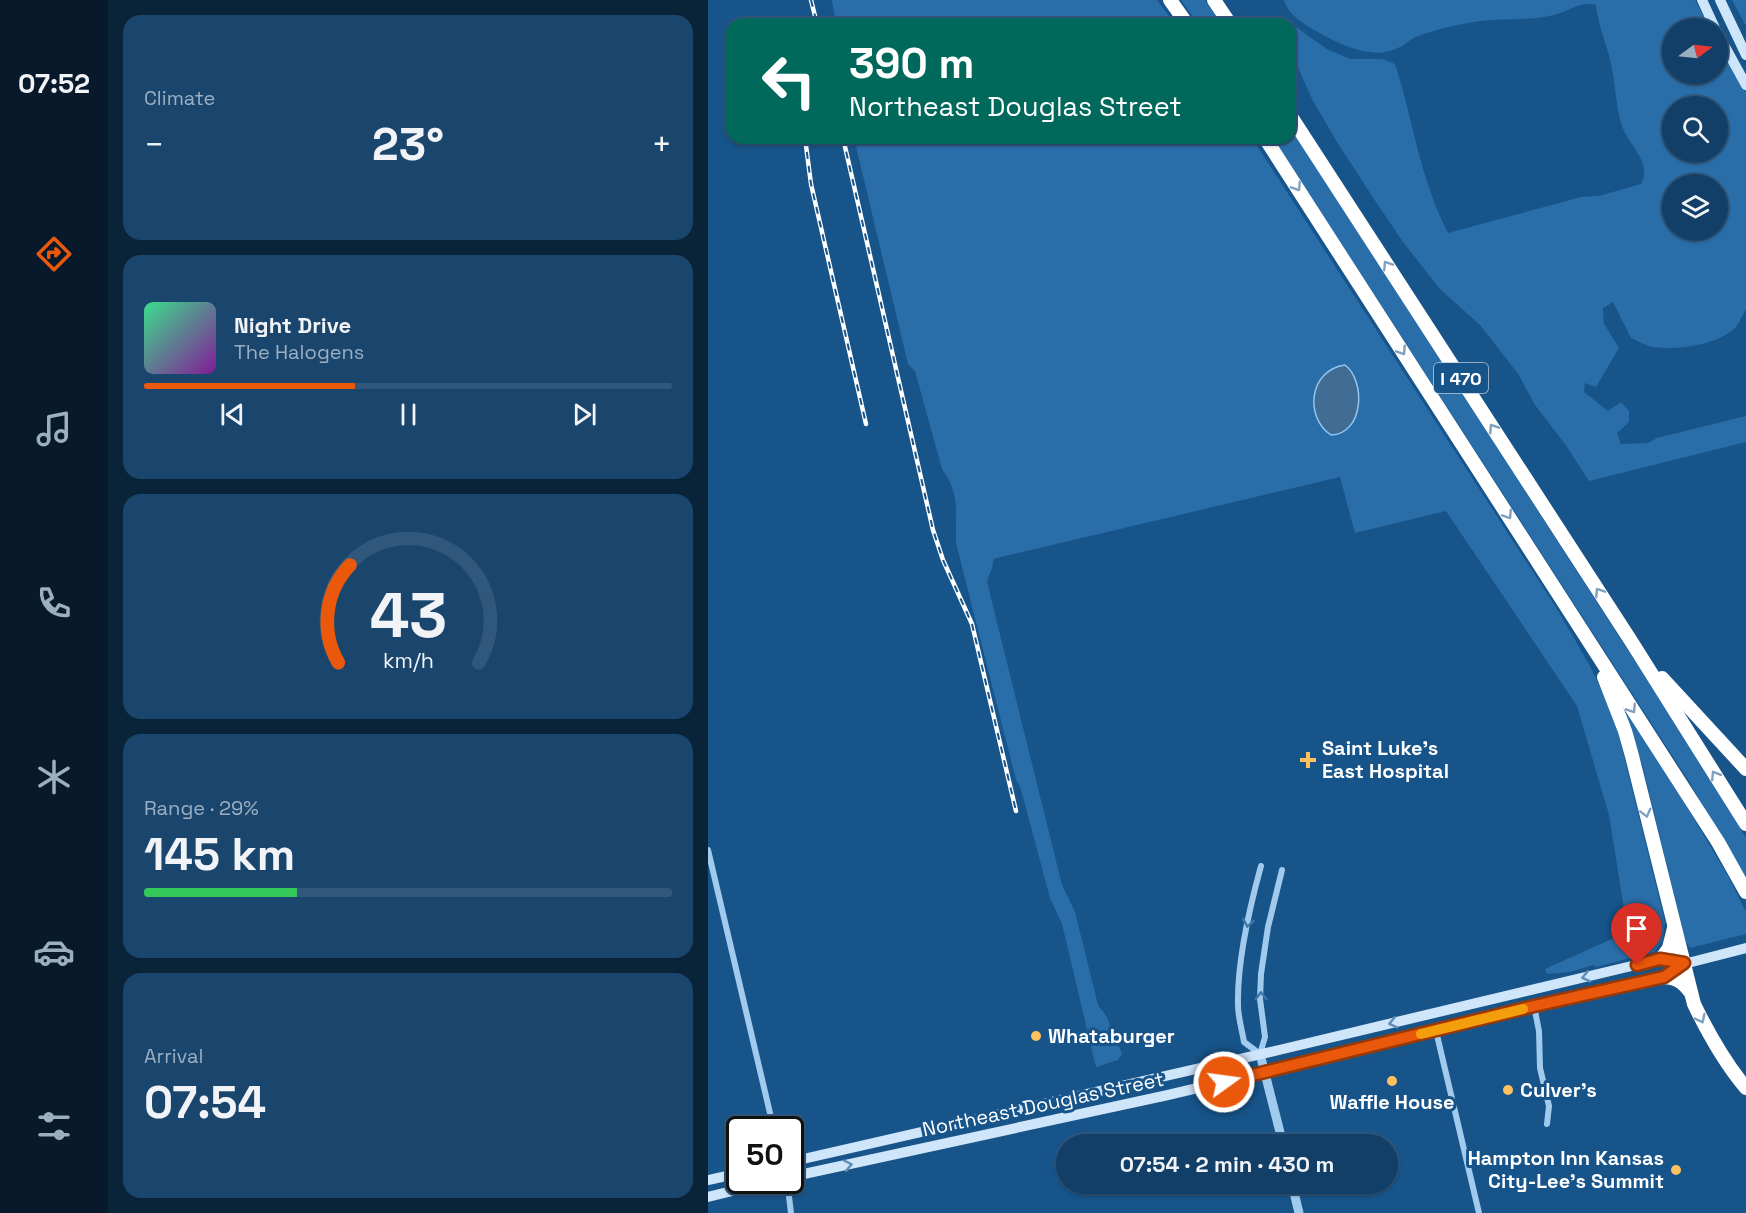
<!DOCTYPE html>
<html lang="en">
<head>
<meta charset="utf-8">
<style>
	body { margin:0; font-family:"Space Grotesk",sans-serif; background:#1a466e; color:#f1f3f6; height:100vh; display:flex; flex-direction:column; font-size:22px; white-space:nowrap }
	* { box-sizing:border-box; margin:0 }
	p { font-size:20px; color:#9cafc0 }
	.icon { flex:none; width:33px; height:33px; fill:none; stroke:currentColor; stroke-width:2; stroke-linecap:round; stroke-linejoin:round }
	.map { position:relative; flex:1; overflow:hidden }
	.details { display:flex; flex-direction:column; gap:15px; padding:15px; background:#092339; width:600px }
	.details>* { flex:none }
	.guide { position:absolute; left:18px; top:18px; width:570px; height:126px; border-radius:18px; box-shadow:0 2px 4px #0004,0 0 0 2px #30587c; background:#00695c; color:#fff; overflow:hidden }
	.needle { width:39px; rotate:75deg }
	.fabs { position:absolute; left:954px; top:18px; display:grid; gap:12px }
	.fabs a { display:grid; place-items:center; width:66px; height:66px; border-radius:50%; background:#113f68; box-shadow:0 2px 4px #0004,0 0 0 2px #30587c; font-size:30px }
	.speed { position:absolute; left:18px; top:1116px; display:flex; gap:12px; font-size:30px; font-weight:700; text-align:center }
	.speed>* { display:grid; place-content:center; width:78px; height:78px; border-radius:50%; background:#113f68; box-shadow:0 2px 4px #0004,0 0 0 2px #30587c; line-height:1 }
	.speed .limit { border:3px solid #111; border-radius:9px; background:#fff; color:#111 }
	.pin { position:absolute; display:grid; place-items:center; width:51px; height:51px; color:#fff; margin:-62px -26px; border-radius:50% 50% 50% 0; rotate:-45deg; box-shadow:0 0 6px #0007 }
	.pin .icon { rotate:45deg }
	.me { position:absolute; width:66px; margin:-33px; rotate:76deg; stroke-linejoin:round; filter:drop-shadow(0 0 4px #0008) }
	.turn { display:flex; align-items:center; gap:21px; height:126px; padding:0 24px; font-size:27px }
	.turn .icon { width:78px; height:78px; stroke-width:2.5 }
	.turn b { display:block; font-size:42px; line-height:51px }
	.big { font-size:45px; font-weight:800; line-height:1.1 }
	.details .tile { flex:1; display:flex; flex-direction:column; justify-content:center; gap:9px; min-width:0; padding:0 21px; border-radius:18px; background:#1a466e }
	.details .dial { align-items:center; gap:0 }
	.dial svg { height:156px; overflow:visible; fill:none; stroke:#30587c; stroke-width:7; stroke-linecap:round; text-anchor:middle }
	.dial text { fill:#f1f3f6; stroke:none }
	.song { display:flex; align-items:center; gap:18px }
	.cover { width:72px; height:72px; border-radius:9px; background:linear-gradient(135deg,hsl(150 70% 55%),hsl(290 70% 35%)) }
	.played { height:6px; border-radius:3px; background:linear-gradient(90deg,#ea580c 40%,#30587c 40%) }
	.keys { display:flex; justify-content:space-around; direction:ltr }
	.heat { display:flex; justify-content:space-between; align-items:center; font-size:33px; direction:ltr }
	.charge { height:9px; border-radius:4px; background:linear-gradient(90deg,#34c759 29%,#30587c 0) }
	.trip { position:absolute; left:348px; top:1134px; width:342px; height:60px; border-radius:30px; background:#113f68; box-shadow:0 2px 4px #0004,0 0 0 2px #30587c; font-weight:800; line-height:60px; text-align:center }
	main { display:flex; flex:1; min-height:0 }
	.tab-bar { display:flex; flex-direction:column; width:108px; justify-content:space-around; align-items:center; background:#07192a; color:#9cafc0 }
	.tab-bar .icon { width:42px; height:42px }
	.tab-bar .current { color:#ea580c }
	.tab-bar b { font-size:27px; color:#f1f3f6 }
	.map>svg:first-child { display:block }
	.green { fill:#2a6ea9; fill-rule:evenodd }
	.water { fill:#416d94; stroke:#93c7f1; stroke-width:1.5 }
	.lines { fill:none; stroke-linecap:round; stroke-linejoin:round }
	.minor { stroke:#a0cbee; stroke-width:6 }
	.tertiary { stroke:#a0cbee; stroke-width:9 }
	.secondary { stroke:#cee5fa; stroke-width:10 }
	.motorway { stroke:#fff; stroke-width:14 }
	.rail-casing { stroke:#fff; stroke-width:4.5 }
	.rail { stroke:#17548a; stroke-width:2; stroke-dasharray:7; stroke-linecap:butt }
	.oneway { stroke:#7fa1bf }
	.oneway2 { stroke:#4078a8 }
	.oneway3 { stroke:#608eb7 }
	.route-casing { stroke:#983908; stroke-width:15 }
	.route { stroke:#ea580c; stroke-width:10 }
	.slow { stroke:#f59e0b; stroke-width:10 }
	.poi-dot { fill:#ffc15e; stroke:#17548a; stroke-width:2 }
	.labels { text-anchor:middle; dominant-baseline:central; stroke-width:6; stroke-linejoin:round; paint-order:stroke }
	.shield { fill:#17548a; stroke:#b9ccdc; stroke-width:1.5 }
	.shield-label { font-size:18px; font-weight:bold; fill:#fff }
	.poi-label { font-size:20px; font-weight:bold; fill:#fff; stroke:#17548a; text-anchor:start }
	.street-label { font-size:20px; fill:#fff; stroke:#17548a }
</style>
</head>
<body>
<main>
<nav class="tab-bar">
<b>07:52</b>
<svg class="icon current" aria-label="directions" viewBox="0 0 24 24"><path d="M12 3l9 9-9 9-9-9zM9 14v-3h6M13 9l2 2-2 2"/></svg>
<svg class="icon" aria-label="music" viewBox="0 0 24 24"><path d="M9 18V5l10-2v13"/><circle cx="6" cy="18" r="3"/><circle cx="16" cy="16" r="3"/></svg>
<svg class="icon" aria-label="phone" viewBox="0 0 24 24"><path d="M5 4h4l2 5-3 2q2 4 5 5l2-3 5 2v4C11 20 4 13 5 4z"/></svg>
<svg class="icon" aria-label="climate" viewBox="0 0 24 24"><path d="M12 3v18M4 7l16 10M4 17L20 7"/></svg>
<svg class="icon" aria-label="car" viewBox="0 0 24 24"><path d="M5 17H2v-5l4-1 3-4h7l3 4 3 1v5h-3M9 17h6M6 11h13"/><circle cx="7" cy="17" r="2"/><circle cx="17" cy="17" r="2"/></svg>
<svg class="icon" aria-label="filters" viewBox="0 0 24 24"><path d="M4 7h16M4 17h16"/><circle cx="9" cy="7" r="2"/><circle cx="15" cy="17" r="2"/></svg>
</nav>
<section class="details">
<div class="tile"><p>Climate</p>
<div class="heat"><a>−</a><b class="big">23°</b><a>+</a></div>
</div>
<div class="tile">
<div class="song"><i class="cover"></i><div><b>Night Drive</b><p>The Halogens</p></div></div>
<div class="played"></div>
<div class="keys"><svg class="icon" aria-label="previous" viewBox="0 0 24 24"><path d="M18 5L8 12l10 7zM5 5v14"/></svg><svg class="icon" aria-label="pause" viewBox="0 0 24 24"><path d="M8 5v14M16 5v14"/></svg><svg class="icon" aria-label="next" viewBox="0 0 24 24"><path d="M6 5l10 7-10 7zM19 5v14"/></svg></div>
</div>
<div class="tile dial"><svg viewBox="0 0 100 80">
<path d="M14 69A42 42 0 1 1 86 69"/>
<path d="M14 69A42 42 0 0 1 20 19" stroke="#ea580c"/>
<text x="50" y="56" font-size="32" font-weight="700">43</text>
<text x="50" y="72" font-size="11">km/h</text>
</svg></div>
<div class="tile"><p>Range · 29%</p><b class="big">145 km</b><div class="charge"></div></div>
<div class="tile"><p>Arrival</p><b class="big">07:54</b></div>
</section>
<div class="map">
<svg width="1038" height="1213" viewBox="0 0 1038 1213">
	<rect width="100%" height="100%" fill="#17548a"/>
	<g class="green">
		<path d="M 124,0 L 449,0 L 467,24 L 128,24 Z"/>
		<path d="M 473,0 L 497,0 L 513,24 L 490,24 Z"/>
		<path d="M 576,0 L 987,0 L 1002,28 L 964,28 L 964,74 L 1010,74 L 1010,43 L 1038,91 L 1038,309 C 1034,316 1031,324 1026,329 C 1006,346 970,350 945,347 C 938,346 930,341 923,338 L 905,302 L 895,308 L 896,324 L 911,348 L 888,387 L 877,383 L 876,392 L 900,411 L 913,402 L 921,411 L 921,422 L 909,433 L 913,444 L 940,443 L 949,438 L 1038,416 L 1038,442 L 881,481 L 857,444 L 827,405 L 811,375 L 772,325 L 732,289 L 695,242 L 666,199 L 629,142 L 604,99 L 583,52 L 582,38 L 585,25 L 619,49 L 642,59 L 674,59 L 687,64 C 706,123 711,176 740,233 L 873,197 L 891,196 L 933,184 C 943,164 926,150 917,133 C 908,115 908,85 903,64 C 899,44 890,26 888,5 C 873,0 860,12 846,15 C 822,21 796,18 772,21 C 752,24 729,29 710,36 C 702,39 697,45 690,48 C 664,61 631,44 608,31 C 596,24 580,15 576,0 ZM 964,106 L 1010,106 L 1010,152 L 964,152 ZM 964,184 L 1010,184 L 1010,230 L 964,230 Z"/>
		<path d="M 1024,0 L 1038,0 L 1038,26 Z"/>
		<path d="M 582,127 L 999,773 L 1038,838 L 1038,881 L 982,783 L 565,138 L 582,138 Z"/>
		<path d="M 146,138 L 544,138 L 849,609 L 882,666 L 899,701 L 910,732 L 957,922 L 955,940 L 946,952 L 888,967 L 885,965 L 862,972 L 839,974 L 837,969 L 906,938 L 917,915 L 901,815 L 869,706 L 738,511 L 647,533 L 632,477 L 285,559 C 286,568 281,573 279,582 L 354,885 L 367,912 L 390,1005 L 399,1017 L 414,1054 L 410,1060 L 388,1067 L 354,924 L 342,898 L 312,786 L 308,780 L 248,543 C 247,514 253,495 234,469 L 207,371 L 200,364 Z"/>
		<path d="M 915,705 L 957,770 L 1020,876 L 1038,912 L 1038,934 L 982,948 L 978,942 L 934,764 Z"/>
	</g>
	<path class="water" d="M 637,365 C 658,381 656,434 623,435 C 596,417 601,370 637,365 Z"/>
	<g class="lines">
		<g class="minor">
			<path d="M 0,850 L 66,1130"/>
			<path d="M 553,866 C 542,906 529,964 530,1005 C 530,1017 534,1030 536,1042 L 552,1054 L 557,1037 L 552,999 L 553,974 L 560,927 L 574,870"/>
			<path d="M 826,1006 L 831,1031 L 832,1068 L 841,1106 L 839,1124"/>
			<path d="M 728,1031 L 771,1213"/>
			<path d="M 79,1180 L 83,1213"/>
		</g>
		<g class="tertiary">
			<path d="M 552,1054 L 575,1144"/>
			<path d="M 584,1184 L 591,1213"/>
		</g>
		<g class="secondary">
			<path d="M 994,0 L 1007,28"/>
			<path d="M 1012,0 L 1038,55"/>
			<path d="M 1010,34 L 1038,85"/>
			<path d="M 82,1162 L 571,1050 L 953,959 L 976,964"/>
			<path d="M 82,1177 L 460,1095 L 956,977 L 976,964 L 1038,948"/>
			<path d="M 0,1180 L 32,1173"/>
			<path d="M 0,1197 L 69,1180"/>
		</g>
		<g class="motorway">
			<path d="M 462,0 L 479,24"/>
			<path d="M 506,0 L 522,24"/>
			<path d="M 582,115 L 923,641 L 1038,824"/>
			<path d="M 557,138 L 1010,842 L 1038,892"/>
			<path d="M 896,677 L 917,731 L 924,756 L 986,1004 C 1001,1035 1016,1062 1038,1088"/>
			<path d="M 954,678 L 1038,769"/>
			<path d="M 953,959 L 961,948 L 966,928"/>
			<path d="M 956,977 C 969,978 975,982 983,993"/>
		</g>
		<defs>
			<g id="rail">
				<path d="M 103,0 L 109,24"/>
				<path d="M 97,138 L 103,184 L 158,424"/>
				<path d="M 135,138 L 225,530 L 235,560 L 264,624 L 308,811"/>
			</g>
		</defs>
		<use href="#rail" class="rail-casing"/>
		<use href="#rail" class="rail"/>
	</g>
	<defs><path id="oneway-chevron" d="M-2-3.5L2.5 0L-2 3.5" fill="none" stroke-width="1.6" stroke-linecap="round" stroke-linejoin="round" transform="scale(1.5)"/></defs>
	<g class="oneway">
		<use href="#oneway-chevron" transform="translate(589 187) rotate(57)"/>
		<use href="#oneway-chevron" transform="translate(679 265) rotate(-123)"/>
		<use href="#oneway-chevron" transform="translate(694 351) rotate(57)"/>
		<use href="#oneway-chevron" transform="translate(785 428) rotate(-123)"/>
		<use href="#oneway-chevron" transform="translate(800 515) rotate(57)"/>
		<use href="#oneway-chevron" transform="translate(891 592) rotate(-123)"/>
		<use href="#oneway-chevron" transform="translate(924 709) rotate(57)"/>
		<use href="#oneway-chevron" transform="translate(1007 775) rotate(-122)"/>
		<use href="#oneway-chevron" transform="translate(938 813) rotate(76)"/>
		<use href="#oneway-chevron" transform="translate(993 1019) rotate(64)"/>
	</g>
	<g class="oneway2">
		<use href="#oneway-chevron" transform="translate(540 923) rotate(100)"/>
		<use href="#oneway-chevron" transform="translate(553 996) rotate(-91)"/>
	</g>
	<g class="oneway3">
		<use href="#oneway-chevron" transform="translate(878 977) rotate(167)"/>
		<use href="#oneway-chevron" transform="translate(685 1023) rotate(167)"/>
		<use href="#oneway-chevron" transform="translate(140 1165) rotate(-12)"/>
	</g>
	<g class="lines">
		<defs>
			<path id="route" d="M 516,1082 L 826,1006 L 956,977 L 976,963 L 952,959 L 929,965"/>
		</defs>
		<use href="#route" class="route-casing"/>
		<use href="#route" class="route"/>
		<path class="slow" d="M 713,1034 L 815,1009"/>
	</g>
	<g class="poi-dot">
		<path d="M597 751h6v6h6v6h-6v6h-6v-6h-6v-6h6z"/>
		<circle cx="328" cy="1036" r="6"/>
		<circle cx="684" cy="1081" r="6"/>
		<circle cx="800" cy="1090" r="6"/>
		<circle cx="968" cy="1170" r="6"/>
	</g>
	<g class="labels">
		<rect class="shield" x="726" y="363" width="54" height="30" rx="4.5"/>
		<g class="shield-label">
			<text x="753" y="378">I 470</text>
		</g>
		<g class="poi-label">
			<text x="614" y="748">Saint Luke's<tspan x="614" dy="23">East Hospital</tspan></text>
			<text x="340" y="1036">Whataburger</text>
			<text x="812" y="1090">Culver's</text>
			<text x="684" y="1102" text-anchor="middle">Waffle House</text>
			<text x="956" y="1158" text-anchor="end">Hampton Inn Kansas<tspan x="956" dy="23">City-Lee's Summit</tspan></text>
		</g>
		<g class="street-label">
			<text transform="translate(335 1104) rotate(-12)">Northeast Douglas Street</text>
		</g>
	</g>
</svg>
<div class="fabs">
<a><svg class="needle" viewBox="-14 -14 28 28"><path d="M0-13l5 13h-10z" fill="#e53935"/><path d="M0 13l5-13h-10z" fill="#9cafc0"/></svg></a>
<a><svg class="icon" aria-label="search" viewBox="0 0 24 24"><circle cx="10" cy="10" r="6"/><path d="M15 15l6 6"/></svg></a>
<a><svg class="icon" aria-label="layers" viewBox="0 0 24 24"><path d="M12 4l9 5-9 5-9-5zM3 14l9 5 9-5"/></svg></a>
</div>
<div class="speed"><div class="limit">50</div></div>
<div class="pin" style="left:929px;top:965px;background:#d93025"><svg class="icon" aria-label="arrive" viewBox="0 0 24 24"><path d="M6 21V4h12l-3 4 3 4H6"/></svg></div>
<svg class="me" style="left:516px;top:1082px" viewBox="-20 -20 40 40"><circle r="17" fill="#ea580c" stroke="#fff" stroke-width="3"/><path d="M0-11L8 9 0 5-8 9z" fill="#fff"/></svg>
<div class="trip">07:54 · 2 min · 430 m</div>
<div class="guide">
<div class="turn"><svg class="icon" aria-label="left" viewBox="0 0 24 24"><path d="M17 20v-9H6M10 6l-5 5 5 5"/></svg><div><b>390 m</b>Northeast Douglas Street</div></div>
</div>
</div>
</main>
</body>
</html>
